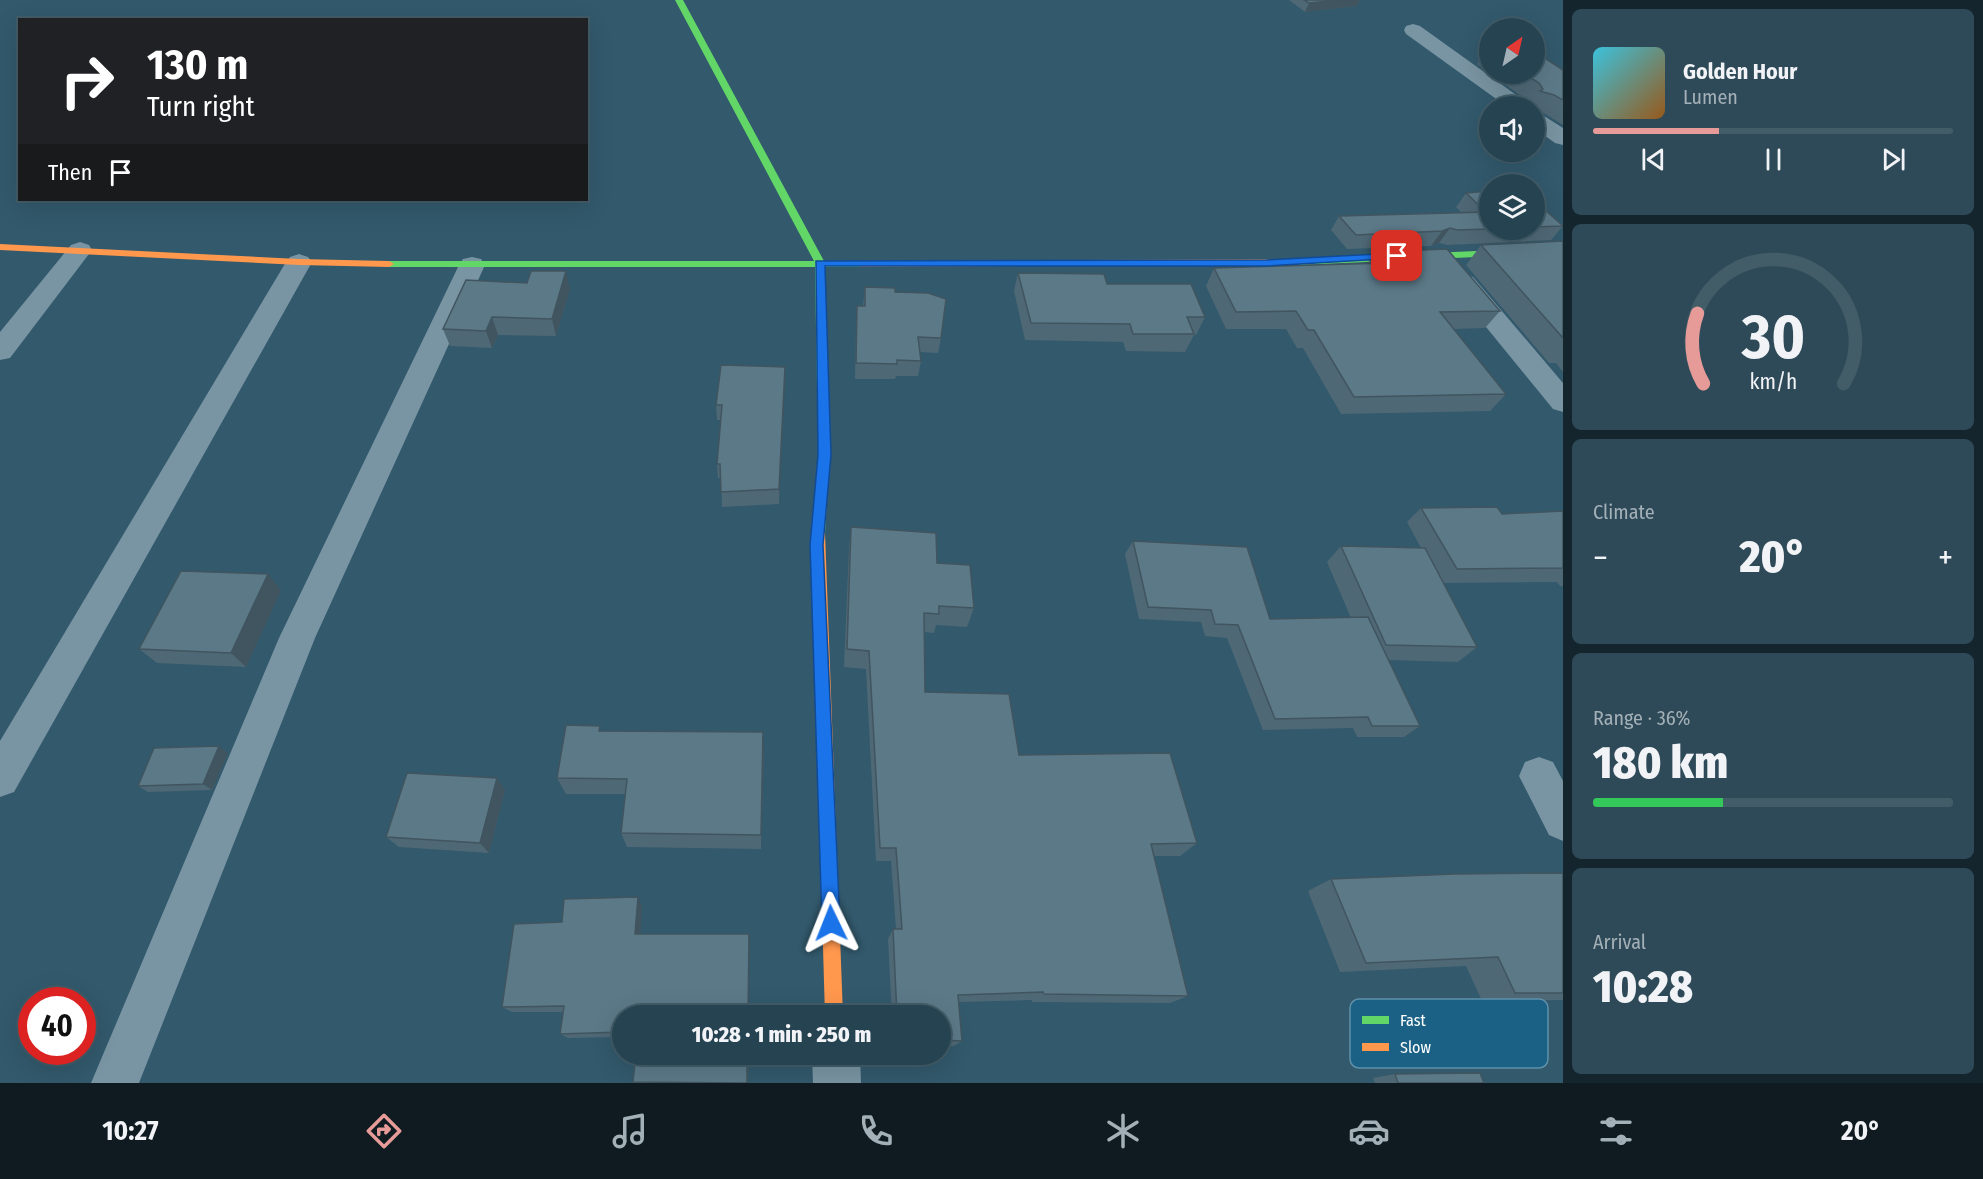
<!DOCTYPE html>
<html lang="en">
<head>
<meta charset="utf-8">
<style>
	body { margin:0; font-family:"Fira Sans Condensed",sans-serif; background:#2e4a58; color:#f1f3f6; height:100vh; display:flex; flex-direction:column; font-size:22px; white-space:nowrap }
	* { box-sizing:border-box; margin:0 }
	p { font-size:20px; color:#a4b0b7 }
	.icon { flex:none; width:33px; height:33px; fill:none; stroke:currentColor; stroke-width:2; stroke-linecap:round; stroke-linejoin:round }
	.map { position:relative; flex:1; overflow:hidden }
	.sheet { display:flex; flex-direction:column; gap:9px; padding:9px; background:#15252d; width:420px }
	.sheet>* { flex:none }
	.guide { position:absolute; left:18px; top:18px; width:570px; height:183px; border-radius:0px; box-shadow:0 6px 24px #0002,0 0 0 2px #425c68; background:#202124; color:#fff; overflow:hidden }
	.needle { width:39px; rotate:34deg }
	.fabs { position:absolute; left:1479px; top:18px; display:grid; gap:12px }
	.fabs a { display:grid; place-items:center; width:66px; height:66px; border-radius:50%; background:#264351; box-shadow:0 6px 24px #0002,0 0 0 2px #425c68; font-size:30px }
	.speed { position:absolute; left:18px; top:987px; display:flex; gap:12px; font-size:30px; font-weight:700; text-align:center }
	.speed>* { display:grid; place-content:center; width:78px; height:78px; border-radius:50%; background:#264351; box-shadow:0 6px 24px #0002,0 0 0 2px #425c68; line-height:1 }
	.speed .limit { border:9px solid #d22; background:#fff; color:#111 }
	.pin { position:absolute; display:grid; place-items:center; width:51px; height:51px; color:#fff; margin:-26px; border-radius:12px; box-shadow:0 3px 9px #0006 }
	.me { position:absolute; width:66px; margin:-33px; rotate:358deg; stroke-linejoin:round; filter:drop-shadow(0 0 4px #0008) }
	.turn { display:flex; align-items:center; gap:21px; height:126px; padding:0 30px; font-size:27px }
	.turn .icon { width:78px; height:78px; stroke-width:2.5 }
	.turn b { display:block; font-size:42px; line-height:51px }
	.then { display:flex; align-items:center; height:57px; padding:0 30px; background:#0003; gap:12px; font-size:22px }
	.big { font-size:45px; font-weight:800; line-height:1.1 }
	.sheet .tile { flex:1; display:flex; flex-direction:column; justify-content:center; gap:9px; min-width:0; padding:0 21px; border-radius:9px; background:#2e4a58 }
	.sheet .dial { align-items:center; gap:0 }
	.dial svg { height:156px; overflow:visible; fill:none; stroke:#425c68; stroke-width:7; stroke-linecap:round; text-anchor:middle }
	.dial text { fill:#f1f3f6; stroke:none }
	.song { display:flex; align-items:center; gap:18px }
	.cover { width:72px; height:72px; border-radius:9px; background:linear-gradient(135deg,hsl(190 70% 55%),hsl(30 70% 35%)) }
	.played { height:6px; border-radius:3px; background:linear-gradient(90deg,#e69b98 35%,#425c68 35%) }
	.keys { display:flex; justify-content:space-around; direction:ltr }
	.heat { display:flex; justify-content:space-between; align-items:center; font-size:33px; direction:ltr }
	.charge { height:9px; border-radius:4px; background:linear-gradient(90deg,#34c759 36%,#425c68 0) }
	.trip { position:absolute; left:612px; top:1005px; width:339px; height:60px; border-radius:30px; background:#264351; box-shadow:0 6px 24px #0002,0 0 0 2px #425c68; font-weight:800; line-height:60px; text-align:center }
	.tab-bar { display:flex; height:96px; justify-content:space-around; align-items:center; background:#0f1b20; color:#a4b0b7 }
	.tab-bar .icon { width:42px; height:42px }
	.tab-bar .active { color:#e69b98 }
	.tab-bar b { font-size:27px; color:#f1f3f6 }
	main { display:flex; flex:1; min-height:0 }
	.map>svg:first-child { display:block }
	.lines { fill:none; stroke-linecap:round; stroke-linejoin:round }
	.street { fill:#7994a2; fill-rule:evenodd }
	.fast { fill:#63d668; fill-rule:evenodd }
	.slow { fill:#ff974d; fill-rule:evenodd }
	.wall { fill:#4f6875 }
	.shaded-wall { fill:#40555f }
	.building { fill:#5c7988; stroke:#40555f; stroke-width:1.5 }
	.route { fill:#1a73e8; stroke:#114b97; stroke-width:1.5 }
	.key { fill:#1a6185; stroke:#5f90aa; stroke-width:1.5 }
	.key-label { font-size:16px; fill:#fff }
</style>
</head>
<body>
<main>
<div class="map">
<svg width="1563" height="1083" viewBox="0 0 1563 1083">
	<rect width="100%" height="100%" fill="#32596c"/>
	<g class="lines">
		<g class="street">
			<path d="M 1413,24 L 1420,26 L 1526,102 L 1529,106 L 1506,106 L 1406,34 L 1404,30 L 1406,26 Z"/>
			<path d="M 1534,112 L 1541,114 L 1563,128 L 1563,145 L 1555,143 L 1534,128 Z"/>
			<path d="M 80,242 L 89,245 L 92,250 L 10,358 L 0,360 L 0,332 L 71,245 Z"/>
			<path d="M 299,254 L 308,257 L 312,262 L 14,792 L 0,797 L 0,741 L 286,262 L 290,257 Z"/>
			<path d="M 472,257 L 481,259 L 485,265 L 315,638 L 139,1083 L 91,1083 L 279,638 L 459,265 L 463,259 Z"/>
			<path d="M 1464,275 L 1473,277 L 1563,383 L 1563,412 L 1553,409 L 1455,289 L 1451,283 L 1455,277 Z"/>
			<path d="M 1539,757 L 1553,762 L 1563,781 L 1563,841 L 1549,835 L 1519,776 L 1525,762 Z"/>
			<path d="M 812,1054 L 860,1054 L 861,1083 L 813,1083 Z"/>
		</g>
		<g class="fast">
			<path d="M 675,0 L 683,0 L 824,261 L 860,261 L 865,264 L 860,267 L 825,267 L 830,455 L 825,533 L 823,537 L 813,537 L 811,533 L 818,455 L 815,267 L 389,267 L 384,264 L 389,261 L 814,261 Z"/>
			<path d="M 1563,247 L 1563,253 L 1300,265 L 1295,262 L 1300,259 Z"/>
		</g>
		<g class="slow">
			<path d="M 0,244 L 299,259 L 389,261 L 394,264 L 389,267 L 299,265 L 0,250 Z"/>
			<path d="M 1300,259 L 1305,262 L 1304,264 L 860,267 L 855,264 L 860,261 Z"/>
			<path d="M 818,528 L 823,529 L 825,533 L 843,1016 L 825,1016 L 811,533 L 813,529 Z"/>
		</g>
	</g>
	<g class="wall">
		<path d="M 1289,0 L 1360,0 L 1357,6 L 1305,12 Z"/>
		<path d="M 1490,44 L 1490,73 L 1477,64 Z"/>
		<path d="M 1563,70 L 1563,125 L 1542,112 L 1534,110 L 1534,106 L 1530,106 L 1531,105 L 1527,100 L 1490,74 L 1534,74 Z"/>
		<path d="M 1490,191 L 1490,230 L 1534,230 L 1534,200 L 1563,226 L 1551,240 L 1447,245 L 1439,243 L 1431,246 L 1347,249 L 1331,230 L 1339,216 L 1462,213 L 1456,207 L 1466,193 Z"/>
		<path d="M 1563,241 L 1563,372 L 1556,363 L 1549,363 L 1466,265 L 1481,245 Z"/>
		<path d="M 1376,252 L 1500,311 L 1485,328 L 1454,329 L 1506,394 L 1490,411 L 1341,414 L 1303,348 L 1297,348 L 1286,329 L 1226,329 L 1206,286 L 1214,268 L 1368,263 Z"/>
		<path d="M 1018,273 L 1107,284 L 1205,317 L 1196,335 L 1194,335 L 1185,352 L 1126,351 L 1123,342 L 1025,340 L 1014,291 Z"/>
		<path d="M 865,287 L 895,292 L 941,338 L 938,353 L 920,352 L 921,361 L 918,376 L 896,376 L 895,379 L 855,379 L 856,321 L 857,306 L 863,306 Z"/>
		<path d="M 570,289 L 556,336 L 498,335 L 492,348 L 450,346 L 443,329 Z"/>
		<path d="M 785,367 L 779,504 L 722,507 L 721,478 L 718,478 L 717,464 L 721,420 L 717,420 L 716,405 Z"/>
		<path d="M 1421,508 L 1502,514 L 1563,511 L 1563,586 L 1560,586 L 1557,582 L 1443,583 L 1477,647 L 1458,662 L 1389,660 L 1420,726 L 1404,737 L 1357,737 L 1353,728 L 1263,730 L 1227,638 L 1205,636 L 1201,622 L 1139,619 L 1125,554 L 1133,541 L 1270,619 L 1351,618 L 1327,562 L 1341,546 L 1421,548 L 1407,522 Z"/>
		<path d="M 851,527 L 937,563 L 974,608 L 967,627 L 936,625 L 934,633 L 924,632 L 925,692 L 1019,755 L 1197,843 L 1180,856 L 1154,856 L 1188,996 L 1170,1003 L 1032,1002 L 1032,1000 L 959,1002 L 962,1041 L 954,1046 L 940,1046 L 940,1016 L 892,1016 L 888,939 L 893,929 L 896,929 L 891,861 L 876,861 L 866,669 L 844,667 L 849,548 Z"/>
		<path d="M 281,590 L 246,667 L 157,663 L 139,649 Z"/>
		<path d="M 602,731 L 764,749 L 761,849 L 627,847 L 621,833 L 625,794 L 566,794 L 557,778 Z"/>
		<path d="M 228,753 L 212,790 L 148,792 L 138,786 Z"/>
		<path d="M 497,778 L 505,790 L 489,853 L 399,847 L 386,837 Z"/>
		<path d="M 1563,873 L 1563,1000 L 1482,1001 L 1466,966 L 1340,972 L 1308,891 L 1331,879 Z"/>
		<path d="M 642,906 L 640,934 L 750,942 L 622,1016 L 622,1037 L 568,1038 L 560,1034 L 563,1012 L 512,1012 L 502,1007 L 562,922 Z"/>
		<path d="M 636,1054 L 749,1054 L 748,1083 L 635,1083 L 633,1082 Z"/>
		<path d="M 1395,1074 L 1484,1083 L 1375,1083 L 1373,1078 Z"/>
	</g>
	<g class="shaded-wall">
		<path d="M 1341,0 L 1360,0 L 1357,6 L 1305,12 L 1309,3 Z"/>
		<path d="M 1450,228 L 1439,243 L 1431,246 L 1442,231 Z"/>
		<path d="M 566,271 L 570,289 L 556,336 L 552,319 Z"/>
		<path d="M 492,317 L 498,335 L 492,348 L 486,331 Z"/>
		<path d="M 785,367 L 785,383 L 779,504 L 779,489 Z"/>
		<path d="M 268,574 L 281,590 L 246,667 L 231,653 Z"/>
		<path d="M 763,732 L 764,749 L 761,849 L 761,835 Z"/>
		<path d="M 219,746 L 228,753 L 212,790 L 203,784 Z"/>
		<path d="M 497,778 L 505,790 L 489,853 L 480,843 Z"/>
		<path d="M 638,897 L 642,906 L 640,942 L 635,934 Z"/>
		<path d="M 749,934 L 750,942 L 749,1016 L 748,1016 Z"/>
		<path d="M 747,1054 L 749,1054 L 748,1083 L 747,1083 Z"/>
	</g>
	<g class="building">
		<path d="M 1304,0 L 1341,0 L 1309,3 Z"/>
		<path d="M 1534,51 L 1563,70 L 1563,100 L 1554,95 L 1540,91 L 1543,89 L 1539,83 L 1525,74 L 1534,74 Z"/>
		<path d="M 1490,191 L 1490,229 L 1457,230 L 1450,228 L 1442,231 L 1356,235 L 1339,216 L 1486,212 L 1466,193 Z"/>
		<path d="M 1534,200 L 1563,226 L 1534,227 Z"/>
		<path d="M 1563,241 L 1563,338 L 1481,245 Z"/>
		<path d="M 1447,249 L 1500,311 L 1440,312 L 1506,394 L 1354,397 L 1314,330 L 1308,330 L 1296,311 L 1236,312 L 1214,268 L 1386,263 L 1376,252 Z"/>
		<path d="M 531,271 L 566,271 L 552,319 L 492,317 L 486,331 L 443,329 L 466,280 L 527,283 Z"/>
		<path d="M 1018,273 L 1104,274 L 1107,284 L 1191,284 L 1205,317 L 1187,317 L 1194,334 L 1133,334 L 1130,324 L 1031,323 Z"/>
		<path d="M 865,287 L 895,288 L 895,292 L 928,293 L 946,299 L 941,338 L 918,337 L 921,361 L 897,360 L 897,364 L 856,363 L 857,306 L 865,306 Z"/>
		<path d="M 721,365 L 785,367 L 779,489 L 721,492 L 720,464 L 717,464 L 722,405 L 716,405 Z"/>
		<path d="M 1497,507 L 1502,514 L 1563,511 L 1563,568 L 1457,569 L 1421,508 Z"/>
		<path d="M 851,527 L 936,533 L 937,563 L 970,565 L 974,608 L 939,606 L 939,614 L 924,613 L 925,692 L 1009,694 L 1019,755 L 1170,753 L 1197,843 L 1151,844 L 1188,996 L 1044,994 L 1043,992 L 958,995 L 962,1041 L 940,1040 L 940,1016 L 897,1016 L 893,929 L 902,929 L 896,848 L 880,848 L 869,651 L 847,649 Z"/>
		<path d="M 1133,541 L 1247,547 L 1270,619 L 1368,617 L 1420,726 L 1372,726 L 1368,717 L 1275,719 L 1238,625 L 1215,624 L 1211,610 L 1148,607 Z"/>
		<path d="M 1341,546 L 1425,548 L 1477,647 L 1386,645 Z"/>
		<path d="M 181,571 L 268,574 L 231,653 L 139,649 Z"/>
		<path d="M 566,725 L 600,726 L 599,731 L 763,732 L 761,835 L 621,833 L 627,779 L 557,778 Z"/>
		<path d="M 219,746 L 203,784 L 138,786 L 154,748 Z"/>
		<path d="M 407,773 L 497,778 L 480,843 L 386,837 Z"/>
		<path d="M 1563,873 L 1563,993 L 1515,993 L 1498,957 L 1366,963 L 1331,879 L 1454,874 Z"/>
		<path d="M 638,897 L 635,934 L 749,934 L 748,1016 L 622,1016 L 622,1032 L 560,1034 L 564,1006 L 502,1007 L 514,924 L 562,922 L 564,899 Z"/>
		<path d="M 636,1054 L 747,1054 L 747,1083 L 633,1082 Z"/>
		<path d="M 1480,1073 L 1484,1083 L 1398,1083 L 1395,1074 Z"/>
	</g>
	<path class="route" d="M 1397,253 L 1400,254 L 1400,258 L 1266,266 L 825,266 L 831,455 L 823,545 L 840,923 L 838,930 L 831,932 L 825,930 L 822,923 L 810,545 L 818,455 L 816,261 L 1266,260 Z"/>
	<rect x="1350" y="999" width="198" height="69" rx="9" class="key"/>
	<rect x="1362" y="1016" width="27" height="8" fill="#63d668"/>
	<rect x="1362" y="1043" width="27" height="8" fill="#ff974d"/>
	<g class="key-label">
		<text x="1400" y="1026">Fast</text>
		<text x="1400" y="1053">Slow</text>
	</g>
</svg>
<div class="fabs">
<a><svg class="needle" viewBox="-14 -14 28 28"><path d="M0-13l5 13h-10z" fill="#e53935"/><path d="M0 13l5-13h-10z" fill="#a4b0b7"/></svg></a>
<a><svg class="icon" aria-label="sound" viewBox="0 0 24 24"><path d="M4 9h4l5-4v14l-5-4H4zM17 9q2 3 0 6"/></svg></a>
<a><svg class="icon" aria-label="layers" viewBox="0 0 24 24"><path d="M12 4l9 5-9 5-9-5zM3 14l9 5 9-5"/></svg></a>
</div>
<div class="speed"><div class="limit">40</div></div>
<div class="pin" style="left:1397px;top:256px;background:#d93025"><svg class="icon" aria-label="arrive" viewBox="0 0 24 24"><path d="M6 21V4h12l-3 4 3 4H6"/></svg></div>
<svg class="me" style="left:831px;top:923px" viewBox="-20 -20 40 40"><path d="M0-17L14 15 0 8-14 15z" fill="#1a73e8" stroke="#fff" stroke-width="4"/></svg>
<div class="trip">10:28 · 1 min · 250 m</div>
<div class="guide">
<div class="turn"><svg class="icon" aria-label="right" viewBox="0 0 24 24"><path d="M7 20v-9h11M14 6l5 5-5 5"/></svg><div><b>130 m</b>Turn right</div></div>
<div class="then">Then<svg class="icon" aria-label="arrive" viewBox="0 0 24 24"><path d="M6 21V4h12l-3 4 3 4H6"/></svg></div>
</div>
</div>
<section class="sheet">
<div class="tile">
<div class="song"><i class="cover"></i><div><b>Golden Hour</b><p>Lumen</p></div></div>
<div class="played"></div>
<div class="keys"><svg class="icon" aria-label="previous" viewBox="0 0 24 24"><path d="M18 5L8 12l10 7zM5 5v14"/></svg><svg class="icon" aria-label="pause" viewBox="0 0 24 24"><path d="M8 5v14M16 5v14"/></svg><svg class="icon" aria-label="next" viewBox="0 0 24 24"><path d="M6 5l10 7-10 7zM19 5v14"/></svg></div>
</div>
<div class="tile dial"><svg viewBox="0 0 100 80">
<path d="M14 69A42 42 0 1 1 86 69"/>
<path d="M14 69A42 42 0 0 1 11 33" stroke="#e69b98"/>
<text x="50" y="56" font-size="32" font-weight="700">30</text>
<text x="50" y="72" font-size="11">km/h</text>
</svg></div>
<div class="tile"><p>Climate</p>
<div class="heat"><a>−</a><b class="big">20°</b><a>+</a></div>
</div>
<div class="tile"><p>Range · 36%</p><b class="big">180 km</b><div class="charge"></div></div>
<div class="tile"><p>Arrival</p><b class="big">10:28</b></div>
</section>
</main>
<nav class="tab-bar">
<b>10:27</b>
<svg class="icon active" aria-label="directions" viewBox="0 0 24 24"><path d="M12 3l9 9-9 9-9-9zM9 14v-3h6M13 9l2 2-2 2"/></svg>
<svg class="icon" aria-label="music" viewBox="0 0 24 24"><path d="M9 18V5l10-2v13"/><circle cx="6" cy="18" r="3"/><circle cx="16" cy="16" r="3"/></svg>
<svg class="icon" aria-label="phone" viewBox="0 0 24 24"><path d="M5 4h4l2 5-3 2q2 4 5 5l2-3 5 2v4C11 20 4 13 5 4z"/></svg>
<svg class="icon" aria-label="climate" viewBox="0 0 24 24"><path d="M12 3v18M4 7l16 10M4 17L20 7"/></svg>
<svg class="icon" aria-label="car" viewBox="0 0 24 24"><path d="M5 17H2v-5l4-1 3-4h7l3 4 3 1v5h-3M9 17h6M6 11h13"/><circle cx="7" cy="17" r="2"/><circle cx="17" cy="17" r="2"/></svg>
<svg class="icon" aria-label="filters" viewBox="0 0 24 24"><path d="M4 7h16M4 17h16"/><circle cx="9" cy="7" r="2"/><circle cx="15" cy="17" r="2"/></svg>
<b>20°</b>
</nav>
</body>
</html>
